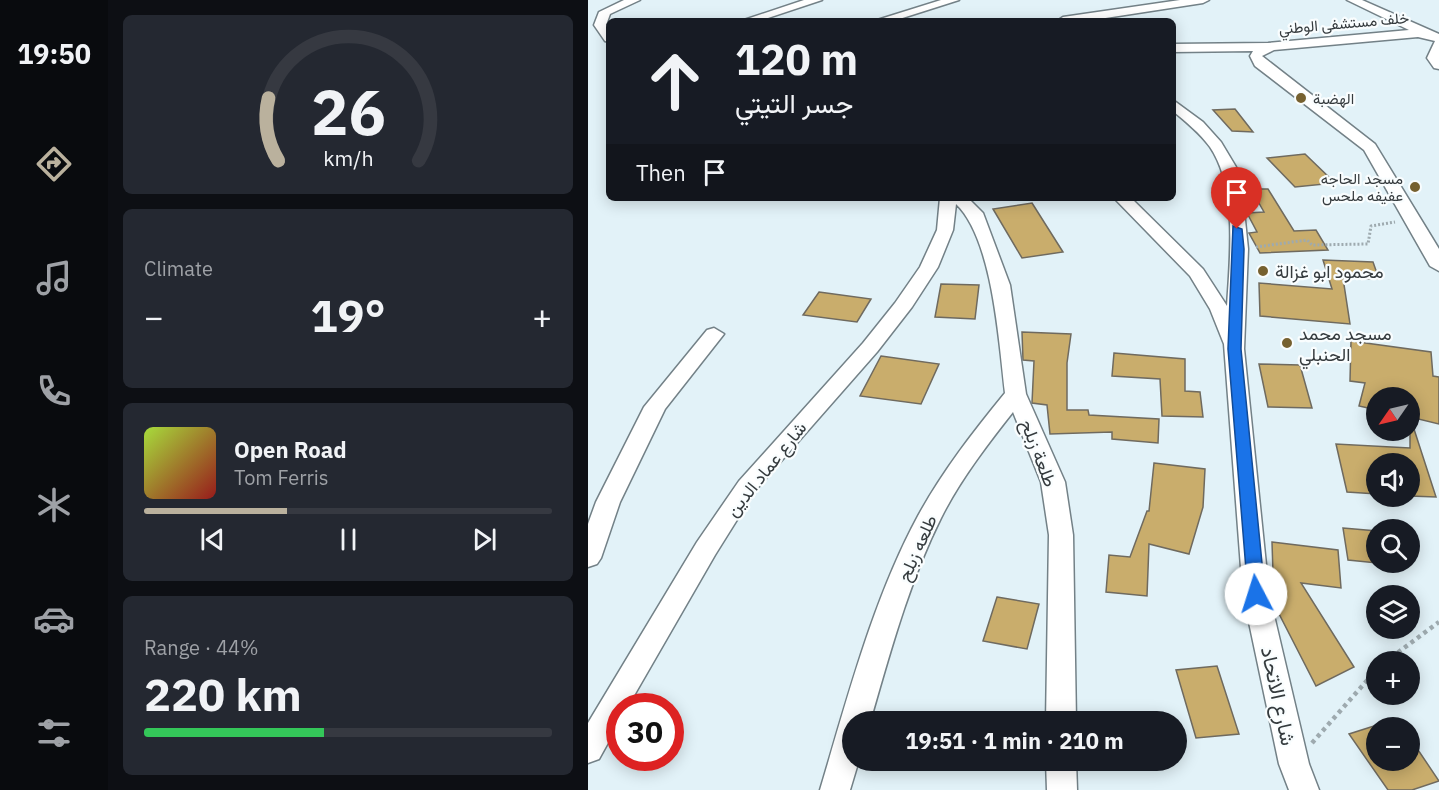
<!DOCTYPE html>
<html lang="en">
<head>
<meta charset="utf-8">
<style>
	body { margin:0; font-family:"IBM Plex Sans",Vazirmatn,sans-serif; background:#242831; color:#f1f3f6; height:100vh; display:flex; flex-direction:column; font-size:22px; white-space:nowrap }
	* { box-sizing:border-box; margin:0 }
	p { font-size:20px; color:#9ea1a6 }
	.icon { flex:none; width:33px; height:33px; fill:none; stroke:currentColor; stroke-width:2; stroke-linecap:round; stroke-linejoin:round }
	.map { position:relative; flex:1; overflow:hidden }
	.panel { display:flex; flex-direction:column; gap:15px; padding:15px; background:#0d0f14; width:480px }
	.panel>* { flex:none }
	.hud { position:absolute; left:18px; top:18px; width:570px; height:183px; border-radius:9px; box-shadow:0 3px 15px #0003; background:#171b24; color:#f1f3f6; overflow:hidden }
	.needle { width:39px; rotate:236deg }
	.buttons { position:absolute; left:778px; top:387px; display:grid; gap:12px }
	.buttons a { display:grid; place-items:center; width:54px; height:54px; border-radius:50%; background:#171b24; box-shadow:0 3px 15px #0003; font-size:30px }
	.speed { position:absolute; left:18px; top:693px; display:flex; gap:12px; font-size:30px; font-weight:700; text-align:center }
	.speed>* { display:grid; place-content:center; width:78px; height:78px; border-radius:50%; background:#171b24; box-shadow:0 3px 15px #0003; line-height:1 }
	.speed .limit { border:9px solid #d22; background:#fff; color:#111 }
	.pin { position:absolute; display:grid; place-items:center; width:51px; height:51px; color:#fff; margin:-62px -26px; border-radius:50% 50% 50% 0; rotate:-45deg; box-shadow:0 0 6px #0007 }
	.pin .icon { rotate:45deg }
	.me { position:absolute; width:66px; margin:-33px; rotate:355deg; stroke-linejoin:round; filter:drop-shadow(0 0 4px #0008) }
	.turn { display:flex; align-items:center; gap:21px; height:126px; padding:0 30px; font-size:27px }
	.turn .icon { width:78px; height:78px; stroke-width:2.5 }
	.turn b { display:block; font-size:42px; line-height:51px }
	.then { display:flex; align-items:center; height:57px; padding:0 30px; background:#0003; gap:12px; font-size:22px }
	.big { font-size:45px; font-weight:700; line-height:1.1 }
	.panel .card { flex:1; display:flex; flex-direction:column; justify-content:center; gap:9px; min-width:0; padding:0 21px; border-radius:9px; background:#242831 }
	.panel .dial { align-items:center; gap:0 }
	.dial svg { height:156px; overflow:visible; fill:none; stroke:#363941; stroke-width:7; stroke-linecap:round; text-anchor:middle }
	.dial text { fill:#f1f3f6; stroke:none }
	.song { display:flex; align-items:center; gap:18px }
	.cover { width:72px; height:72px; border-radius:9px; background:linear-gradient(135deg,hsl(80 70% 55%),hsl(0 70% 35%)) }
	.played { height:6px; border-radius:3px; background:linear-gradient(90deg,#bab19d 35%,#363941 35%) }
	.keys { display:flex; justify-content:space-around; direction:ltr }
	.heat { display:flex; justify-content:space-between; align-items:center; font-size:33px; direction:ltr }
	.charge { height:9px; border-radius:4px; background:linear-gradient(90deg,#34c759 44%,#363941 0) }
	.trip { position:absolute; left:254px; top:711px; width:345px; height:60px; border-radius:30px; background:#171b24; box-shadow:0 3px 15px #0003; font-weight:700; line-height:60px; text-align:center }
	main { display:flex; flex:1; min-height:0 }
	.menu { display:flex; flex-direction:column; width:108px; justify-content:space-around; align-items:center; background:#090b0e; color:#9ea1a6 }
	.menu .icon { width:42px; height:42px }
	.menu .selected { color:#bab19d }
	.menu b { font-size:27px; color:#f1f3f6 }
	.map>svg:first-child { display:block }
	.building { fill:#c9ad6c; stroke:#6f6a5f; stroke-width:1.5 }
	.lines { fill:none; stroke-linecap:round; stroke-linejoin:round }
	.minor-casing { stroke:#738187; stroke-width:3 }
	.path-far1 { stroke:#9eaaaf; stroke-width:3; stroke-dasharray:2 2; stroke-linecap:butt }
	.path { stroke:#9eaaaf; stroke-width:4.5; stroke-dasharray:4 4; stroke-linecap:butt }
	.minor { fill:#fff; fill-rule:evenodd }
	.route { fill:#1a73e8; stroke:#114b97; stroke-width:1.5 }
	.poi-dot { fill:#766130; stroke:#f9fdfe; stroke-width:2 }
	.labels { text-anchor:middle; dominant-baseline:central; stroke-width:4.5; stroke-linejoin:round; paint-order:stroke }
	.far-street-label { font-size:15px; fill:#353b3e; stroke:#f9fdfe }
	.far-poi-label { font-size:15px; fill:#353b3e; stroke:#f9fdfe; text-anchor:start }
	.poi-label { font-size:18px; fill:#353b3e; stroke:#f9fdfe; text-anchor:start }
	.street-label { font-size:18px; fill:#353b3e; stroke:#f9fdfe }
	.near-street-label { font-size:21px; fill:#353b3e; stroke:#f9fdfe }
</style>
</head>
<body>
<main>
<nav class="menu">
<b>19:50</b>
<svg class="icon selected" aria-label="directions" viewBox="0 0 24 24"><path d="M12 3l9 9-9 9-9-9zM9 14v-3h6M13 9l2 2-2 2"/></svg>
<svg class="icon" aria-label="music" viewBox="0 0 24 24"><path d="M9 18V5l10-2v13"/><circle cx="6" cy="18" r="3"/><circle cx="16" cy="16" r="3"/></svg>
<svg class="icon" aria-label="phone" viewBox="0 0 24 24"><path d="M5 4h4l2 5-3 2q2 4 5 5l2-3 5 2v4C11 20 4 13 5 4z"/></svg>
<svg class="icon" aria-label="climate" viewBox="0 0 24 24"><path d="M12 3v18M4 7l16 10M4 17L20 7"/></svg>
<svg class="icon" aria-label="car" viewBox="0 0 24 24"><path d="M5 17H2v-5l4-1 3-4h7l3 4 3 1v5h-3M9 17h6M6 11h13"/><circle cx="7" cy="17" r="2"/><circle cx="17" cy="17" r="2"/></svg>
<svg class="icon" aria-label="filters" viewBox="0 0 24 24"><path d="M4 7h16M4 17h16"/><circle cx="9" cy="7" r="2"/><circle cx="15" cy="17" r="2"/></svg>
</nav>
<section class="panel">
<div class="card dial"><svg viewBox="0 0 100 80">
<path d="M14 69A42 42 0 1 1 86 69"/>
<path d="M14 69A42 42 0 0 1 9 37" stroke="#bab19d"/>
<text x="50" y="56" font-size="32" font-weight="700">26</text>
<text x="50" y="72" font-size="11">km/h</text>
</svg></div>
<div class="card"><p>Climate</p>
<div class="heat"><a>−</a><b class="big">19°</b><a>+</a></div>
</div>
<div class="card">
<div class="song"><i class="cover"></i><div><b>Open Road</b><p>Tom Ferris</p></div></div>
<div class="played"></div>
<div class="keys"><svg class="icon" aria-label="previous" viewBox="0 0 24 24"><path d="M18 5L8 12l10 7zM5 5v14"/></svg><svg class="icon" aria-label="pause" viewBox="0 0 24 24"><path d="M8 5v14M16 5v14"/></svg><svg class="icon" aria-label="next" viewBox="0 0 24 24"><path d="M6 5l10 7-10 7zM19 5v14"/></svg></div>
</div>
<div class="card"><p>Range · 44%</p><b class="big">220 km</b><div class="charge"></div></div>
</section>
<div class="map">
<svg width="851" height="790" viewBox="0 0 851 790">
	<rect width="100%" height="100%" fill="#e2f2f8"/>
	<g class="building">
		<path d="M 647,109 L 665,132 L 644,131 L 625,110 Z"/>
		<path d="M 717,154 L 747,183 L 707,187 L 679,158 Z"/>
		<path d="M 663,189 L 680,189 L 706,231 L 728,230 L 740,250 L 672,253 L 661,233 L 669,232 L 659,213 L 676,212 Z"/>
		<path d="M 444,203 L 475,252 L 434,258 L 405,209 Z"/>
		<path d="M 735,260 L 785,262 L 791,279 L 755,278 L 762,324 L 672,316 L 671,283 L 744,289 Z"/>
		<path d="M 353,284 L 391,285 L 387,319 L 347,317 Z"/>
		<path d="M 231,292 L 283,299 L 269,322 L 215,315 Z"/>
		<path d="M 434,332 L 483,334 L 479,363 L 479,410 L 500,410 L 501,415 L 571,419 L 570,443 L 524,439 L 524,432 L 462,434 L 459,405 L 444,403 L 446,361 L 435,360 Z"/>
		<path d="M 763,341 L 843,352 L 845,376 L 851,377 L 851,424 L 822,417 L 822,398 L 789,398 L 789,410 L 771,406 L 777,383 L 762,381 Z"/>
		<path d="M 526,353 L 597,359 L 597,391 L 612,392 L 615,417 L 574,416 L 572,379 L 524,376 Z"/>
		<path d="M 293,356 L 351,364 L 333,404 L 272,396 Z"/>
		<path d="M 671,364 L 712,365 L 724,408 L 680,407 Z"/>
		<path d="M 825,426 L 848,497 L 822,496 L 822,464 L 789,464 L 789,494 L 759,492 L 748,444 L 822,448 L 822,427 Z"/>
		<path d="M 566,463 L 617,469 L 615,507 L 601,554 L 561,544 L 559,596 L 518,592 L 521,555 L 542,557 L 559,511 L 561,511 Z"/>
		<path d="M 755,528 L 789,531 L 789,563 L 760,560 Z"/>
		<path d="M 684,542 L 750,550 L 753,588 L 713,583 L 766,667 L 728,686 L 686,604 Z"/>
		<path d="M 409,597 L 451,604 L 439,649 L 395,641 Z"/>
		<path d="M 629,666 L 651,734 L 608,738 L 588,670 Z"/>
		<path d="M 789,725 L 789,760 L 822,760 L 822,738 L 851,781 L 824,790 L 800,790 L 761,734 Z"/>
	</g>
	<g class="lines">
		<defs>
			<g id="minor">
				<path d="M 36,0 L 52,0 L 22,14 L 18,25 L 21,29 L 21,42 L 17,41 L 6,25 L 11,12 Z"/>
				<path d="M 216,0 L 234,0 L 171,21 L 153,21 Z"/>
				<path d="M 353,0 L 371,0 L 305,21 L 286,21 Z"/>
				<path d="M 592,0 L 621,0 L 615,3 L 498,21 L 469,21 L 475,17 Z"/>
				<path d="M 759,0 L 774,0 L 851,34 L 851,69 L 846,68 L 839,58 L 847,41 L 830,37 L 686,50 L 674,56 L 787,144 L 851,249 L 851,271 L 842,266 L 776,150 L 667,66 L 662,56 L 665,51 L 585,52 L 585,44 L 680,43 L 821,30 Z"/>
				<path d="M 585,100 L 615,122 L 633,142 L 648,167 L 654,191 L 660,249 L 656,349 L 681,594 L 721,764 L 731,790 L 701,790 L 691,764 L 655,594 L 636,344 L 622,309 L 602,276 L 526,198 L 543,198 L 615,269 L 639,306 C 642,259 650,188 622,147 C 612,133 598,122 585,111 Z"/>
				<path d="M 352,198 L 380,198 L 395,213 L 422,285 L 438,394 L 477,482 L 485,535 L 488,722 L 458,722 L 461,535 L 453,482 L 425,412 C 399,445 372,480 353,518 C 321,582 302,653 282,722 L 264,722 L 264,760 L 271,760 L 262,790 L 232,790 C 259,700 285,599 330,516 C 354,472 385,432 417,393 C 411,343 405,239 368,204 L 365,230 L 350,267 L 324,307 L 289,352 L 167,491 L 127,555 L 40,706 L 32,706 L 32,721 L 11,759 L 0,763 L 0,723 L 109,542 L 151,481 L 275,343 L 307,303 L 332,267 L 349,230 Z"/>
				<path d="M 126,328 L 136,334 L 77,409 L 32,502 L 13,558 L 9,564 L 0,567 L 0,524 L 8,502 L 56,407 L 119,330 Z"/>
				<path d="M 458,760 L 488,760 L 489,790 L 459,790 Z"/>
			</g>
		</defs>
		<use href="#minor" class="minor-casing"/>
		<path class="path-far1" d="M 668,247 L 719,240 L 724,245 L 780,244 L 783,226 L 807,222"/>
		<g class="path">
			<path d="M 797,662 L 851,622"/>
			<path d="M 724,743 L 789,669"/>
		</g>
		<use href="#minor" class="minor"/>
	</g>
	<path class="route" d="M 645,226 L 654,229 L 656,249 L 653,349 L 677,594 L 668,600 L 660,594 L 640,349 Z"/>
	<g class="poi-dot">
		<circle cx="713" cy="98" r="6"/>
		<circle cx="827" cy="187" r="6"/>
		<circle cx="675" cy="271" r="6"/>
		<circle cx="699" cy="343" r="6"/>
	</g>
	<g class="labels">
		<g class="far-street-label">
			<text transform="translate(756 23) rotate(-5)">خلف مستشفى الوطني</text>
		</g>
		<g class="far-poi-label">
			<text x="725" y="98">الهضبة</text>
			<text x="815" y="178" text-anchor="end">مسجد الحاجه<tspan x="815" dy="17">عفيفه ملحس</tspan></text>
		</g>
		<g class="poi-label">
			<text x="687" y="271">محمود ابو غزالة</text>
			<text x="711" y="333">مسجد محمد<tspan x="711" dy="21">الحنبلي</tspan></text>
		</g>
		<g class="street-label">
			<text transform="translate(451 453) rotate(69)">طلعة زبلح</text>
			<text transform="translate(178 469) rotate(-51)">شارع عماد الدين</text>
			<text transform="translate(329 548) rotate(-66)">طلعه زبلح</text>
		</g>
		<g class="near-street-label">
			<text transform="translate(691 696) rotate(78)">شارع الاتحاد</text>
		</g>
	</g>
</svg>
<div class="buttons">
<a><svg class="needle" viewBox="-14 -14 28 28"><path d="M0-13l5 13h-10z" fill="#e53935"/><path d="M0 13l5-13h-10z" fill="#9ea1a6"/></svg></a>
<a><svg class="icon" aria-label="sound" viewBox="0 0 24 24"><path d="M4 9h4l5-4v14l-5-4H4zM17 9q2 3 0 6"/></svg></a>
<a><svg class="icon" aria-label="search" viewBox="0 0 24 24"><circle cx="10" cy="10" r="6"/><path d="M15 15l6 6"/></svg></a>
<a><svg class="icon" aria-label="layers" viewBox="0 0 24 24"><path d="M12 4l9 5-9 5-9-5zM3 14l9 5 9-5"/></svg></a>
<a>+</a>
<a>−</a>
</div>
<div class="speed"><div class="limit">30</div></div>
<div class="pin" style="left:649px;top:229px;background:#d93025"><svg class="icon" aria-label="arrive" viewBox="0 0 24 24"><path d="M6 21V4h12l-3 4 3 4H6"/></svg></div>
<svg class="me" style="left:668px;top:594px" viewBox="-20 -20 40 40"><circle r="19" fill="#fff"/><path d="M0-13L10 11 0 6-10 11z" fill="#1a73e8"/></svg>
<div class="trip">19:51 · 1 min · 210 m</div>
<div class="hud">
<div class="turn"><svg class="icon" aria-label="ahead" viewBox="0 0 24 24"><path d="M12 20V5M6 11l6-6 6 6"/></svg><div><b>120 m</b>جسر التيتي</div></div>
<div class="then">Then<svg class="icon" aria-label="arrive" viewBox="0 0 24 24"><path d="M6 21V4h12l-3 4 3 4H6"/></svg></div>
</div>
</div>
</main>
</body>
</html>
